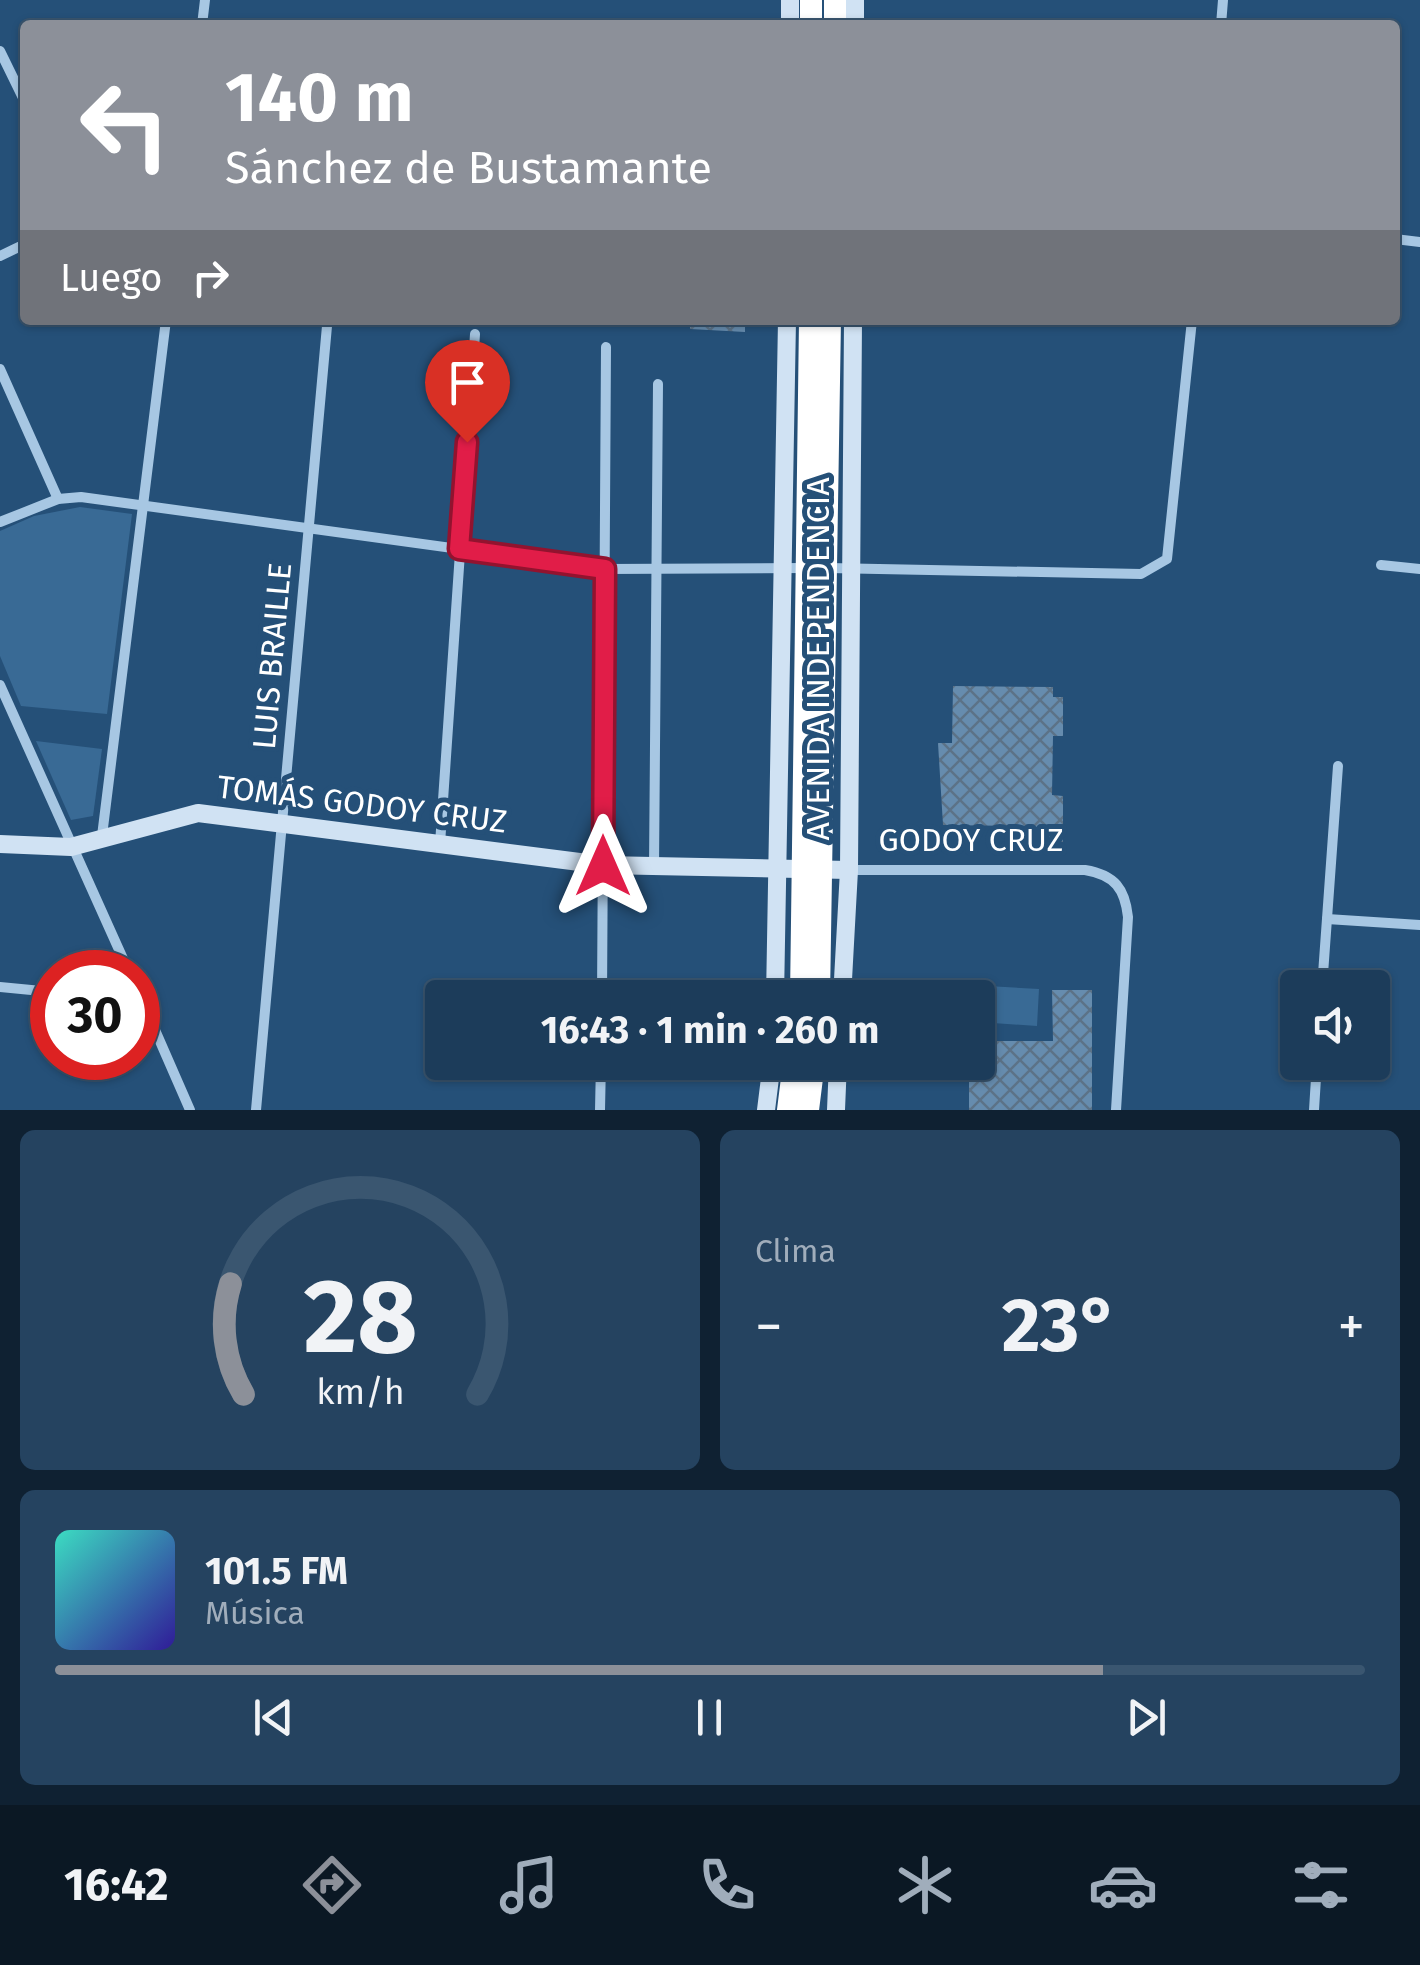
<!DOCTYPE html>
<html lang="es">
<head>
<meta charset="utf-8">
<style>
	body { margin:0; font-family:"Fira Sans",sans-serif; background:#254360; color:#f1f3f6; height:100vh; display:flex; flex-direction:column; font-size:38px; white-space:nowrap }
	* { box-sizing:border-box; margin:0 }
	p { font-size:32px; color:#a0adbb }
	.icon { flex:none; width:55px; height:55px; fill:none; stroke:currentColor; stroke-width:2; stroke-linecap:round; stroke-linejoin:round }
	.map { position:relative; height:1110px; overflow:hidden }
	.panel { display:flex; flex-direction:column; gap:20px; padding:20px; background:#0f2132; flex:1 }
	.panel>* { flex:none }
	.hud { position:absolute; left:20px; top:20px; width:1380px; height:305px; border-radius:10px; box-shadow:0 2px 8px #0004,0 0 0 2px #3a5670; background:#8c9099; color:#fff; overflow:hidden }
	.tools { position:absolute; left:1280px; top:970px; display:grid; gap:20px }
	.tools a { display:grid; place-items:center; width:110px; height:110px; border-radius:10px; background:#1c3c5a; box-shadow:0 2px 8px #0004,0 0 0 2px #3a5670; font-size:50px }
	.speed { position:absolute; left:30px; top:950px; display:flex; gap:20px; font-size:50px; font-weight:700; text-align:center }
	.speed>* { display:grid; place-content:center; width:130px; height:130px; border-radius:50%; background:#1c3c5a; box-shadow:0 2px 8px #0004,0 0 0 2px #3a5670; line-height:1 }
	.speed .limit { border:15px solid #d22; background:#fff; color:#111 }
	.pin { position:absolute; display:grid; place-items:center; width:85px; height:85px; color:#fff; margin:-102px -42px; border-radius:50% 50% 50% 0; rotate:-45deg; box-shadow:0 0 10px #0007 }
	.pin .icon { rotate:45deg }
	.me { position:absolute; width:110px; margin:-55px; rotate:0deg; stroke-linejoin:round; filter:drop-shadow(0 0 8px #0008) }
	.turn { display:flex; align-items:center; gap:35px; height:210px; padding:0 40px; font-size:45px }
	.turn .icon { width:130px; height:130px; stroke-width:2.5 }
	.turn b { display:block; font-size:70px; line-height:85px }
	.then { display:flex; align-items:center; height:95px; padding:0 40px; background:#0003; gap:20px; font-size:38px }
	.big { font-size:75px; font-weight:700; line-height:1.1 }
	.panel .card { flex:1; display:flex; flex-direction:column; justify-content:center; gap:15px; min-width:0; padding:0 35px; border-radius:15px; background:#254360 }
	.panel .dial { align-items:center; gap:0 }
	.dial svg { height:260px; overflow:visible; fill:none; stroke:#3a5670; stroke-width:7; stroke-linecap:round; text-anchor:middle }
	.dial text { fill:#f1f3f6; stroke:none }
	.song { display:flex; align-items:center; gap:30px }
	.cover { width:120px; height:120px; border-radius:15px; background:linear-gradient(135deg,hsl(170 70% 55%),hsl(250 70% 35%)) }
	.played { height:10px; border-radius:5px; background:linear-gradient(90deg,#8c9099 80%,#3a5670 80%) }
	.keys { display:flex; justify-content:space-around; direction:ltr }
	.heat { display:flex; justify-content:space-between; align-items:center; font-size:55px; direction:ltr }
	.panel .tiles { flex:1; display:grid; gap:20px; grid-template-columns:1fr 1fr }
	.card:last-child { grid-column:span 2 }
	.trip { position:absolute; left:425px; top:980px; width:570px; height:100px; border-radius:10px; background:#1c3c5a; box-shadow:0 2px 8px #0004,0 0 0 2px #3a5670; font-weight:700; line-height:100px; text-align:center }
	.menu { display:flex; height:160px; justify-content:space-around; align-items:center; background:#0b1824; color:#a0adbb }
	.menu .icon { width:70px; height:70px }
	.menu .selected { color:#8c9099 }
	.menu b { font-size:45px; color:#f1f3f6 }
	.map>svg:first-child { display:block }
	.green { fill:#396a95 }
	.building { fill:url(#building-cross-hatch) }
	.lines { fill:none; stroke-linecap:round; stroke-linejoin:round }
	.street { stroke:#a7c7e3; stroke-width:10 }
	.secondary { stroke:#d0e2f3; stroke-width:18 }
	.highway { stroke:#fff; stroke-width:22 }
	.route-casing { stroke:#92132f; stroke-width:25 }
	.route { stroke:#e11d48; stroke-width:18 }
	.labels { text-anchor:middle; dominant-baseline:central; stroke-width:10; stroke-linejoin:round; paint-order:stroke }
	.street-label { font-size:32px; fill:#fff; stroke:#255078 }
</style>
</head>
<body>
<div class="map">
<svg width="1420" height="1110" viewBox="0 0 1420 1110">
	<defs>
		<pattern id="building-cross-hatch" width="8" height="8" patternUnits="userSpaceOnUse" patternTransform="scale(2.5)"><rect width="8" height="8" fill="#668cae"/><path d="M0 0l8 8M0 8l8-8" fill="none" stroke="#5c7287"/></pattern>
	</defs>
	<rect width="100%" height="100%" fill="#255078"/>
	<g class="green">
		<path d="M 80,507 L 132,514 L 107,714 L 21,706 L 0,656 L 0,531 L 34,516 Z"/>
		<path d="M 36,741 L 102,749 L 93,816 L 71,820 Z"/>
		<path d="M 970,985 L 1039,989 L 1037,1026 L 978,1022 L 978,998 L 969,997 Z"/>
	</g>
	<g class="building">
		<path d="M 690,320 L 745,320 L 745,332 L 690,329 Z"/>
		<path d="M 953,686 L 1053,687 L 1053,697 L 1063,697 L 1063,736 L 1053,736 L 1052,795 L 1063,796 L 1063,842 L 1027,842 L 1027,826 L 943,825 L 938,743 L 952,743 Z"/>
		<path d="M 1052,990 L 1092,990 L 1092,1110 L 969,1110 L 969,1078 L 946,1077 L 946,1062 L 978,1062 L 978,1041 L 1053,1041 Z"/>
	</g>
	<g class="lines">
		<g class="street">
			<path d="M 202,25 L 205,0"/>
			<path d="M 1221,25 L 1223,0"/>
			<path d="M 0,51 L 25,102"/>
			<path d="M 1395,239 L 1420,242"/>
			<path d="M 0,256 L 25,244"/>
			<path d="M 0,369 L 58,499"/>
			<path d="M 0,522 L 58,499 L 81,497 L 605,569 L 806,568"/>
			<path d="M 1381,565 L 1420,569"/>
			<path d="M 828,568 L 1141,574 L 1167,559 L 1192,320"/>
			<path d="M 0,685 L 129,972"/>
			<path d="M 102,836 L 166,320"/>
			<path d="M 440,844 L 475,334"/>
			<path d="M 654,867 L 658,384"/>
			<path d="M 849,870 L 1085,870 C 1115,875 1125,889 1128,917 L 1116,1110"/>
			<path d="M 1327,919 L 1420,925"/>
			<path d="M 0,987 L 52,992"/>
			<path d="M 1322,988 L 1338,766"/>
			<path d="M 138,991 L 190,1110"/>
			<path d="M 602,998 L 606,347"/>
			<path d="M 256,1110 L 327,326"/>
			<path d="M 600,1110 L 601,1062"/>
			<path d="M 1314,1110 L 1317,1062"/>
		</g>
		<g class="secondary">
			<path d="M 790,25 L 790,0"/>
			<path d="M 855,25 L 855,0"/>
			<path d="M 0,844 L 71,847 L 198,813 L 603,865 L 849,870"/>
			<path d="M 775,998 L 787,320"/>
			<path d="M 842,998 L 849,870 L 853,320"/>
			<path d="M 766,1110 L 772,1062"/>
			<path d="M 836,1110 L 838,1062"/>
		</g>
		<g class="highway">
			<path d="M 811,25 L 811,0"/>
			<path d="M 835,25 L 835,0"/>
			<path d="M 801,998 L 810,320"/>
			<path d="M 819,998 L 830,320"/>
			<path d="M 788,1110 L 794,1062"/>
			<path d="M 808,1110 L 814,1062"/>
		</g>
	</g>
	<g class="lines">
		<defs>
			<path id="route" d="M 467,442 L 459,549 L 605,569 L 603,866"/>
		</defs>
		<use href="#route" class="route-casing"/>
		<use href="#route" class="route"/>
	</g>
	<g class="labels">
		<g class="street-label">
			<text transform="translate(272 656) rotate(-85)">LUIS BRAILLE</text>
			<text transform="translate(818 659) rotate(-90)">AVENIDA INDEPENDENCIA</text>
			<text transform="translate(362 804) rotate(7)">TOMÁS GODOY CRUZ</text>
			<text x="971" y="840">GODOY CRUZ</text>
		</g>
	</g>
</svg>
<div class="tools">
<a><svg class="icon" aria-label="sound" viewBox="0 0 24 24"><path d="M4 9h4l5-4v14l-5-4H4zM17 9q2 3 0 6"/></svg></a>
</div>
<div class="speed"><div class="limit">30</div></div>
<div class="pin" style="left:467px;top:442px;background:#d93025"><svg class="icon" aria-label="arrive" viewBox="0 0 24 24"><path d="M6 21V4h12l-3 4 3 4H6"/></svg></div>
<svg class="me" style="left:603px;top:866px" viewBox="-20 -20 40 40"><path d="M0-17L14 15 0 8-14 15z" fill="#e11d48" stroke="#fff" stroke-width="4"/></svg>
<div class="trip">16:43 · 1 min · 260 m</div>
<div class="hud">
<div class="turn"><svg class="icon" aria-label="left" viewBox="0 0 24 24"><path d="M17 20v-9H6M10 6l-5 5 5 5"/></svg><div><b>140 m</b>Sánchez de Bustamante</div></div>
<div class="then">Luego<svg class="icon" aria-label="right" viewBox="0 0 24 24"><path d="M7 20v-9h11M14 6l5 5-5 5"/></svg></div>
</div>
</div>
<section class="panel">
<div class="tiles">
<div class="card dial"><svg viewBox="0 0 100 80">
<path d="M14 69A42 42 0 1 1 86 69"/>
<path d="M14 69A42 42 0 0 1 10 35" stroke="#8c9099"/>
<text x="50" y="56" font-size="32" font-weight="700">28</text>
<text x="50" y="72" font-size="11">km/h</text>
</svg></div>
<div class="card"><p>Clima</p>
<div class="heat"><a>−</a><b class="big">23°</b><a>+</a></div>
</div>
<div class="card">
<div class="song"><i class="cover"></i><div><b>101.5 FM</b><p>Música</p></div></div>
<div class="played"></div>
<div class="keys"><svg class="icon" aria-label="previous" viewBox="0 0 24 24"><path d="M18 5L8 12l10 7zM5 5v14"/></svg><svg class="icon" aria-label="pause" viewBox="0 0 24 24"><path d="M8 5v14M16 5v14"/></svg><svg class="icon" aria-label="next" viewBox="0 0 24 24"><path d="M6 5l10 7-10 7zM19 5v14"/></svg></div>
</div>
</div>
</section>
<nav class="menu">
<b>16:42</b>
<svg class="icon selected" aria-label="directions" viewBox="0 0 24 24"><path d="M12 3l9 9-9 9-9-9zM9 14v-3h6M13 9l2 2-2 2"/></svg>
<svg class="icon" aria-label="music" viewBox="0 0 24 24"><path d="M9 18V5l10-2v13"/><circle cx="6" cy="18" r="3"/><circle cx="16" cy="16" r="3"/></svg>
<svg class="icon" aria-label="phone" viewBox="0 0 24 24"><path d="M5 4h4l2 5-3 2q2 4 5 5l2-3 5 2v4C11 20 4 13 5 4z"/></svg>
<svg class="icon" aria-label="climate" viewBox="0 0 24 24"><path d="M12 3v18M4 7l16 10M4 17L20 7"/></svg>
<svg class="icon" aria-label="car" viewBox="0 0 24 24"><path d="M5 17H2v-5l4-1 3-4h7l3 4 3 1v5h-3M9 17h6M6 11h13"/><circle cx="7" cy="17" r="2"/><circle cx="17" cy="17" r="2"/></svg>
<svg class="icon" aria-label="filters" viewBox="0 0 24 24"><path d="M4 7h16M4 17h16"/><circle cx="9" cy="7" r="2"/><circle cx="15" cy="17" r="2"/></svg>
</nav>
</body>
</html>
